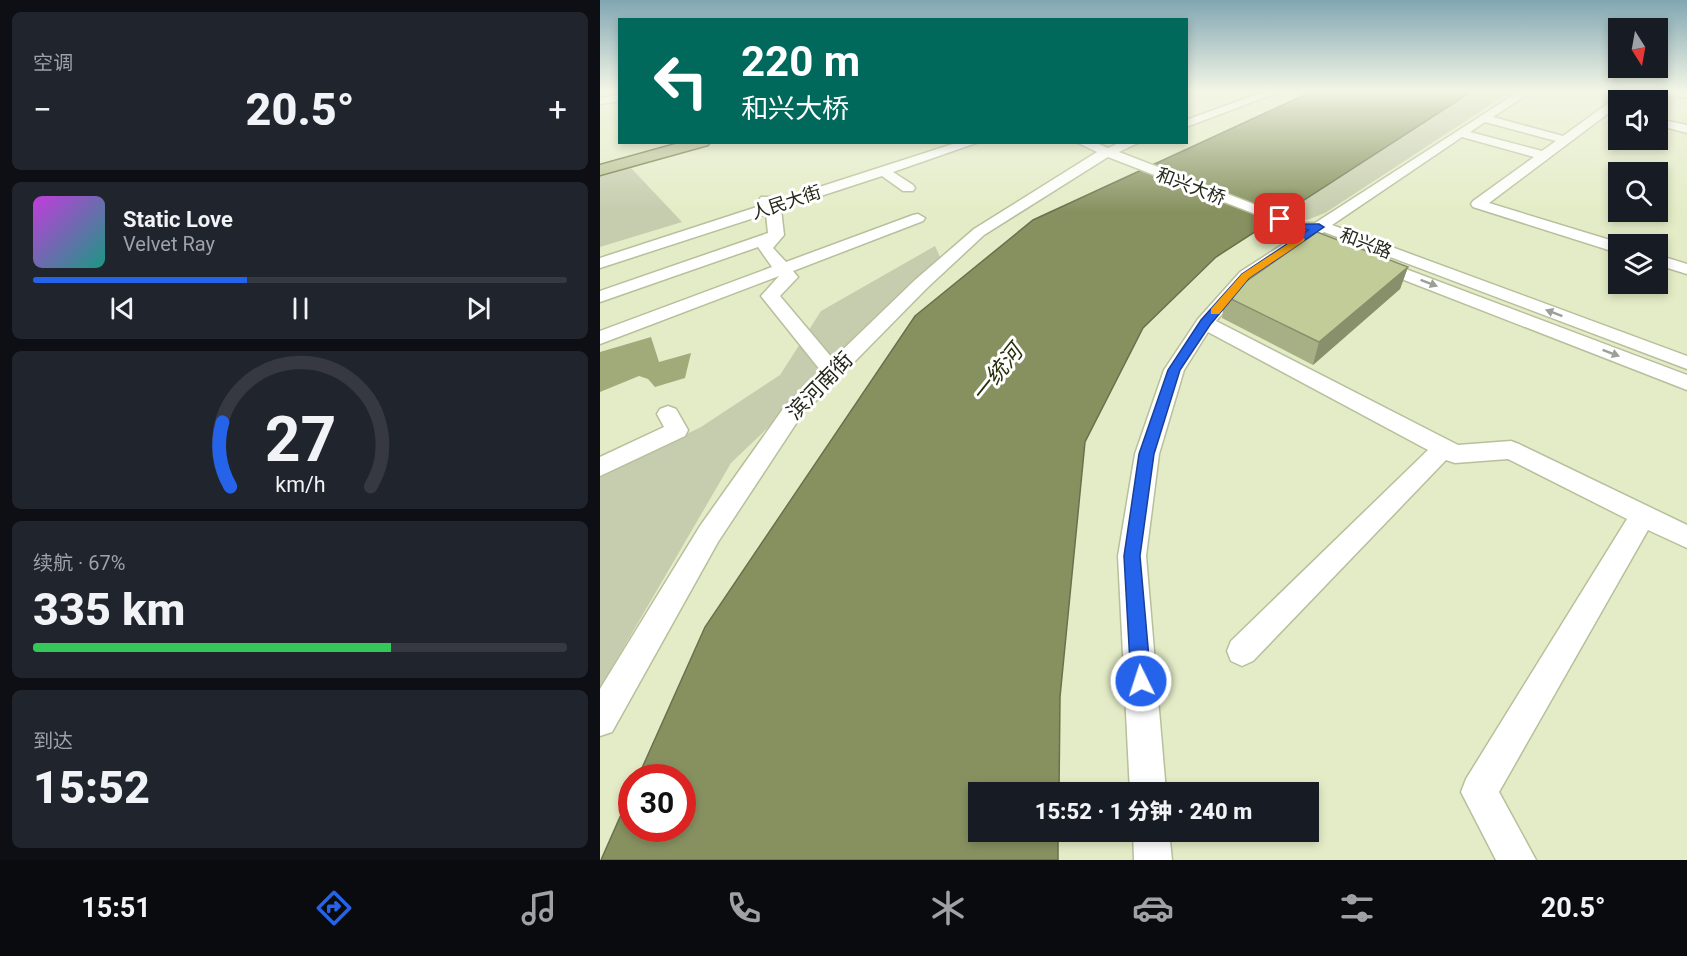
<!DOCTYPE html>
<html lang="zh">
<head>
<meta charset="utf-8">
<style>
	body { margin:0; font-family:Roboto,"Noto Sans SC",sans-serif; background:#20242c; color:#f1f3f6; height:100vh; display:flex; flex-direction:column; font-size:22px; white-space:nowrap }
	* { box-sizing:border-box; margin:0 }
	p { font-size:20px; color:#9ea1a6 }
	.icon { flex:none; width:33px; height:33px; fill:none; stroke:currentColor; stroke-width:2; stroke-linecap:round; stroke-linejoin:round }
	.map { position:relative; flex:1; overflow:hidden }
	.side { display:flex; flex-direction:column; gap:12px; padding:12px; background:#0d0f14; width:600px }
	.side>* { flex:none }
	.guide { position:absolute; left:18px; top:18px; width:570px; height:126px; border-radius:0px; box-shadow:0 3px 9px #0003; background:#00695c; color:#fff; overflow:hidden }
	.needle { width:39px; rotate:169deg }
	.controls { position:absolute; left:1008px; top:18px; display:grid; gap:12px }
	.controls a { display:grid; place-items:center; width:60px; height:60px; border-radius:0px; background:#171b24; box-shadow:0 3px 9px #0003; font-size:30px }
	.speed { position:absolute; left:18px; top:764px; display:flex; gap:12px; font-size:30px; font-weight:700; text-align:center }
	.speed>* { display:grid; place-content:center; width:78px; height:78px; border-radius:50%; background:#171b24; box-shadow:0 3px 9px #0003; line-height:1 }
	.speed .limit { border:9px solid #d22; background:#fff; color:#111 }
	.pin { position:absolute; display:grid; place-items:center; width:51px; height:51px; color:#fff; margin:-26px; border-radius:12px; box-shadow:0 3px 9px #0006 }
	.me { position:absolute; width:66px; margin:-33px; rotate:356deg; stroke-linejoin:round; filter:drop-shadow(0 0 4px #0008) }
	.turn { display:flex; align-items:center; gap:21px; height:126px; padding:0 24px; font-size:27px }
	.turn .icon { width:78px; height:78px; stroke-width:2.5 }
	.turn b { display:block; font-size:42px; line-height:51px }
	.big { font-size:45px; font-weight:800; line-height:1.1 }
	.side .widget { flex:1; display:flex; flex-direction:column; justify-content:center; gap:9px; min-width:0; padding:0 21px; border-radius:9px; background:#20242c }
	.side .dial { align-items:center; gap:0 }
	.dial svg { height:156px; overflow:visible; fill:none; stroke:#363941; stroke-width:7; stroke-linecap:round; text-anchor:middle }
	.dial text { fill:#f1f3f6; stroke:none }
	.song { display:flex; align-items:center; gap:18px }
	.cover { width:72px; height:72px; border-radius:9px; background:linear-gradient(135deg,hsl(290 70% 55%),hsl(170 70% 35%)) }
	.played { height:6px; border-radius:3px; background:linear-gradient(90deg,#2563eb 40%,#363941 40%) }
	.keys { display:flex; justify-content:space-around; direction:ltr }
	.heat { display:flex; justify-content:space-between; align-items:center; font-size:33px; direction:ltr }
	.charge { height:9px; border-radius:4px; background:linear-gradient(90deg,#34c759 67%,#363941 0) }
	.trip { position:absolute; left:368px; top:782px; width:351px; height:60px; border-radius:0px; background:#171b24; box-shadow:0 3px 9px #0003; font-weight:800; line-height:60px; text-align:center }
	.dock { display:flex; height:96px; justify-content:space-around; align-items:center; background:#090b0e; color:#9ea1a6 }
	.dock .icon { width:42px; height:42px }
	.dock .current { color:#2563eb }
	.dock b { font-size:27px; color:#f1f3f6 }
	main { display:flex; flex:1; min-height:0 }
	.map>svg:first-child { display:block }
	.green { fill:#c6ccae }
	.forest { fill:#a1ab79 }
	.water { fill:#879160; stroke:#69714b; stroke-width:1.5 }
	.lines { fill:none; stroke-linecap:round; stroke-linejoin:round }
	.minor-casing { stroke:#b7bf9b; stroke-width:3 }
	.major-casing { stroke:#66703a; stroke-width:3 }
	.minor { fill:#fff; fill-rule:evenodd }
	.major { fill:#b9c193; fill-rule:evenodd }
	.wall { fill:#a7af84 }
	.shaded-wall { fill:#888f6b }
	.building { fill:#c2cc99; stroke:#888f6b; stroke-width:1.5 }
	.oneway { fill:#9c9e98 }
	.route { fill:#2563eb; stroke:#184099; stroke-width:1.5 }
	.slow { fill:#f59e0b }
	.labels { text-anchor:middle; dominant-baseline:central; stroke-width:6; stroke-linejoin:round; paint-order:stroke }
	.far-street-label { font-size:18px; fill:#242719; stroke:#fff }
	.street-label { font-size:21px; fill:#242719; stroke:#fff }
	.water-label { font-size:22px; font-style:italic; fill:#282e06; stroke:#fff }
</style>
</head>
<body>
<main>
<section class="side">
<div class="widget"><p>空调</p>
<div class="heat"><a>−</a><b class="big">20.5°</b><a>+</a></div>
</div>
<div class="widget">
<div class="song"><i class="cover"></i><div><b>Static Love</b><p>Velvet Ray</p></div></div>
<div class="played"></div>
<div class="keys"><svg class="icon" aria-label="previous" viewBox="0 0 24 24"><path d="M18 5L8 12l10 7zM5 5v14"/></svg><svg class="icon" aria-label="pause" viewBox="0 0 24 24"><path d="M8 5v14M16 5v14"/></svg><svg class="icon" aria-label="next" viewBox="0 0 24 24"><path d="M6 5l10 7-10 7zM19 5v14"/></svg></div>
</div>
<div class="widget dial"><svg viewBox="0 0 100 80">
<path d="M14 69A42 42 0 1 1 86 69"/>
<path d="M14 69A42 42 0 0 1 10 36" stroke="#2563eb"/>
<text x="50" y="56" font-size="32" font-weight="700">27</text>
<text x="50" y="72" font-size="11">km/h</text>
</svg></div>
<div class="widget"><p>续航 · 67%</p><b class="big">335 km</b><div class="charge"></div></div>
<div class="widget"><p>到达</p><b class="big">15:52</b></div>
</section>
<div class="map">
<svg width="1087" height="860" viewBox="0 0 1087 860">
	<rect width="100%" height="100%" fill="#e4ecc7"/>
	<g class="green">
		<path d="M 874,90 L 913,90 L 725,213 L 707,220 L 686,212 Z"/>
		<path d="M 31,168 L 82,222 L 0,247 L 0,176 Z"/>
		<path d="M 335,246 L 342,261 L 131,463 L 0,688 L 0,476 L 101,427 L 180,375 L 221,311 Z"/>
	</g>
	<path class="forest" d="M 51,337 L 59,362 L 91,353 L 85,378 L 55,387 L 48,379 L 39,376 L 0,392 L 0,352 Z"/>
	<path class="water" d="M 715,90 L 874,90 L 616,257 L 543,328 L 485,442 L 460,697 L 459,792 L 378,792 L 378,831 L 458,831 L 458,860 L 1,860 L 31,792 L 32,828 L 82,828 L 82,777 L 38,777 L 105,627 L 315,316 L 433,220 Z"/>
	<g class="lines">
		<defs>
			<g id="minor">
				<path d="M 669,90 L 685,90 L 586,127 L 586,120 Z"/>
				<path d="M 921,90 L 934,90 L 893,117 L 963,136 L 1014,99 L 1023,100 L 1018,100 L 1018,106 L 889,203 L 1023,244 L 1018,244 L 1018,253 L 873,207 L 871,204 L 873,201 L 934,157 L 862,137 L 732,225 L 1087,356 L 1087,369 L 724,232 L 652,280 L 616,321 L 858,445 L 911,441 L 919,444 L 1087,525 L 1087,548 L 1048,530 L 899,792 L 936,860 L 896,860 L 861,792 L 866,779 L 1027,519 L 908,459 L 855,463 L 846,460 L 653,661 L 642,666 L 631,661 L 627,651 L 631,641 L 828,450 L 608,332 L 584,370 L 559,454 L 546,556 L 566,792 L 530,792 L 518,556 L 535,454 L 564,370 L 598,319 L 640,272 L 702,232 L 508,157 L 384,235 L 327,288 L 201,416 L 118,542 L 12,732 L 0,736 L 0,689 L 100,526 L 185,406 L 221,371 L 161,296 L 179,276 L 0,344 L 0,331 L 172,267 L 158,247 L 0,302 L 0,291 L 168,233 L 166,214 L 0,268 L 0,258 L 163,205 L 159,200 L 161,197 L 171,197 L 176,201 L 359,142 L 379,142 L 293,172 L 313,185 L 315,188 L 313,191 L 303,191 L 282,176 L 181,209 L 184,235 L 173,248 L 186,262 L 313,215 L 318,214 L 325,218 L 323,221 L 193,271 L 198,277 L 180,296 L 233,359 L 315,280 L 374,229 L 497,152 L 476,142 L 494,142 L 508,148 L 521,142 L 540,142 L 519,152 L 702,223 L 715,223 ZM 885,122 L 956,141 L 942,151 L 870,132 Z"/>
				<path d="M 1060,90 L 1087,92 L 1087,98 L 1061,92 Z"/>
				<path d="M 20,95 L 20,101 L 0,104 L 0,98 Z"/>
				<path d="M 1058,119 L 1087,125 L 1087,133 L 1058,125 Z"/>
				<path d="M 1058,255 L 1087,264 L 1087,274 L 1058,265 Z"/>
				<path d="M 787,262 L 1087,375 L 1087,390 L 781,271 L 779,267 L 781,263 Z"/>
				<path d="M 68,406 L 76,409 L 88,430 L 85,436 L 0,476 L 0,457 L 64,427 L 57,414 L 60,409 Z"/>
				<path d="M 533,831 L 569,831 L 572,860 L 534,860 Z"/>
			</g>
			<path id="major" d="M 83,142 L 110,142 L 108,145 L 0,175 L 0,165 Z"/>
		</defs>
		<use href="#minor" class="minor-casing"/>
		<use href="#major" class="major-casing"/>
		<use href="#minor" class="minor"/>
		<use href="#major" class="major"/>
	</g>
	<path class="wall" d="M 808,267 L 800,289 L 713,365 L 622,318 L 625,296 Z"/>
	<path class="shaded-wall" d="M 808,267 L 800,289 L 713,365 L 719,342 Z"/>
	<path class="building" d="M 717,232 L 808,267 L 719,342 L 625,296 Z"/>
	<defs><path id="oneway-solid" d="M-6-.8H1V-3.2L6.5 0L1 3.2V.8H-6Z" transform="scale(1.5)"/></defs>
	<g class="oneway">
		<use href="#oneway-solid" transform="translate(829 283) rotate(21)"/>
		<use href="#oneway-solid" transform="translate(954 313) rotate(-159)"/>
		<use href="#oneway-solid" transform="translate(1011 353) rotate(21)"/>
	</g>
	<linearGradient id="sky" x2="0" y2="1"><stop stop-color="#81a6b2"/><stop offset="0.43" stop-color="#f3f6e6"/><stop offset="1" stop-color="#f3f6e6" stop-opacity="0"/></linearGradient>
	<rect width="1087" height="211" fill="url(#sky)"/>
	<path class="route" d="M 680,217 L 702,224 L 719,224 L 724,227 L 649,278 L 610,325 L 580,370 L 554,454 L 540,556 L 551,681 L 548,688 L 541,691 L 534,688 L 531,681 L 524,556 L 539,454 L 568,370 L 601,320 L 642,274 L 708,230 L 697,229 L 677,221 L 675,219 Z"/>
	<path class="slow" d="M 700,236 L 705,239 L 704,241 L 649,278 L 619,314 L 611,314 L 611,309 L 642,274 Z"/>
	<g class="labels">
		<g class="far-street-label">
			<text transform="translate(591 186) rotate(21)">和兴大桥</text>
			<text transform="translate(186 202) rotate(-18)">人民大街</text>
			<text transform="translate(766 243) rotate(21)">和兴路</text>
		</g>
		<g class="street-label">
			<text transform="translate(220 386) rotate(-46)">滨河南街</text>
		</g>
		<g class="water-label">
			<text transform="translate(397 373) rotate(-51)">一统河</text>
		</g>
	</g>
</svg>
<div class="controls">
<a><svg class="needle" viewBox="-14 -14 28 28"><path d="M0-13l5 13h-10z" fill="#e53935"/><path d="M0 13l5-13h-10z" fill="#9ea1a6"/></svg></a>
<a><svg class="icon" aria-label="sound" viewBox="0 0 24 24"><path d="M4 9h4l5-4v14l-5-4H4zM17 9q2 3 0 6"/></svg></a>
<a><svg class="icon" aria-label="search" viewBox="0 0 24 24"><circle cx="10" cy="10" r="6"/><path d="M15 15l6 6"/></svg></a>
<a><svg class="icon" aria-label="layers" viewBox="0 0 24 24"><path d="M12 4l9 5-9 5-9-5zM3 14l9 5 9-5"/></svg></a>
</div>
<div class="speed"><div class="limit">30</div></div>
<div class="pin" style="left:680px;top:219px;background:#d93025"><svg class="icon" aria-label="arrive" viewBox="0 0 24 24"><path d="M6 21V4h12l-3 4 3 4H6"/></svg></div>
<svg class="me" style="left:541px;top:681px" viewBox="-20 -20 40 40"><circle r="17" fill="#2563eb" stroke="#fff" stroke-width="3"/><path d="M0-11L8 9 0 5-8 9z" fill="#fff"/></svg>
<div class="trip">15:52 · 1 分钟 · 240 m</div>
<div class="guide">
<div class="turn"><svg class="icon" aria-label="left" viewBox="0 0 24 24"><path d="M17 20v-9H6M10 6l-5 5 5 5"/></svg><div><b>220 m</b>和兴大桥</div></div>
</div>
</div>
</main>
<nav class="dock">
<b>15:51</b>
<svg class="icon current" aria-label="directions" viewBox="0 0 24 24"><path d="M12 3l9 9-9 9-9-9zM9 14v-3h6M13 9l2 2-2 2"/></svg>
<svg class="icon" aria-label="music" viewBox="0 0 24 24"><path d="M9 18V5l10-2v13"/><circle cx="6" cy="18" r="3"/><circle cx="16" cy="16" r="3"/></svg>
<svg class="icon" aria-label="phone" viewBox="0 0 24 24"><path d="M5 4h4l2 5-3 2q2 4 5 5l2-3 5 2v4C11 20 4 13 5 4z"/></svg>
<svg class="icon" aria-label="climate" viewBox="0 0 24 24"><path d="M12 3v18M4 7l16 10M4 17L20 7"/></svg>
<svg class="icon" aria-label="car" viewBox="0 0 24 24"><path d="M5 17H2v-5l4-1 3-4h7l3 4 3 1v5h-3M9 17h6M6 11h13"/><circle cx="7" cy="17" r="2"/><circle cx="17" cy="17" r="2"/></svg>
<svg class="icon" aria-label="filters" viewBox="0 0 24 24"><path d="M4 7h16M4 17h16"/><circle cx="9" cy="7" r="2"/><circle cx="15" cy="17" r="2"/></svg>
<b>20.5°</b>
</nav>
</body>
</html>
